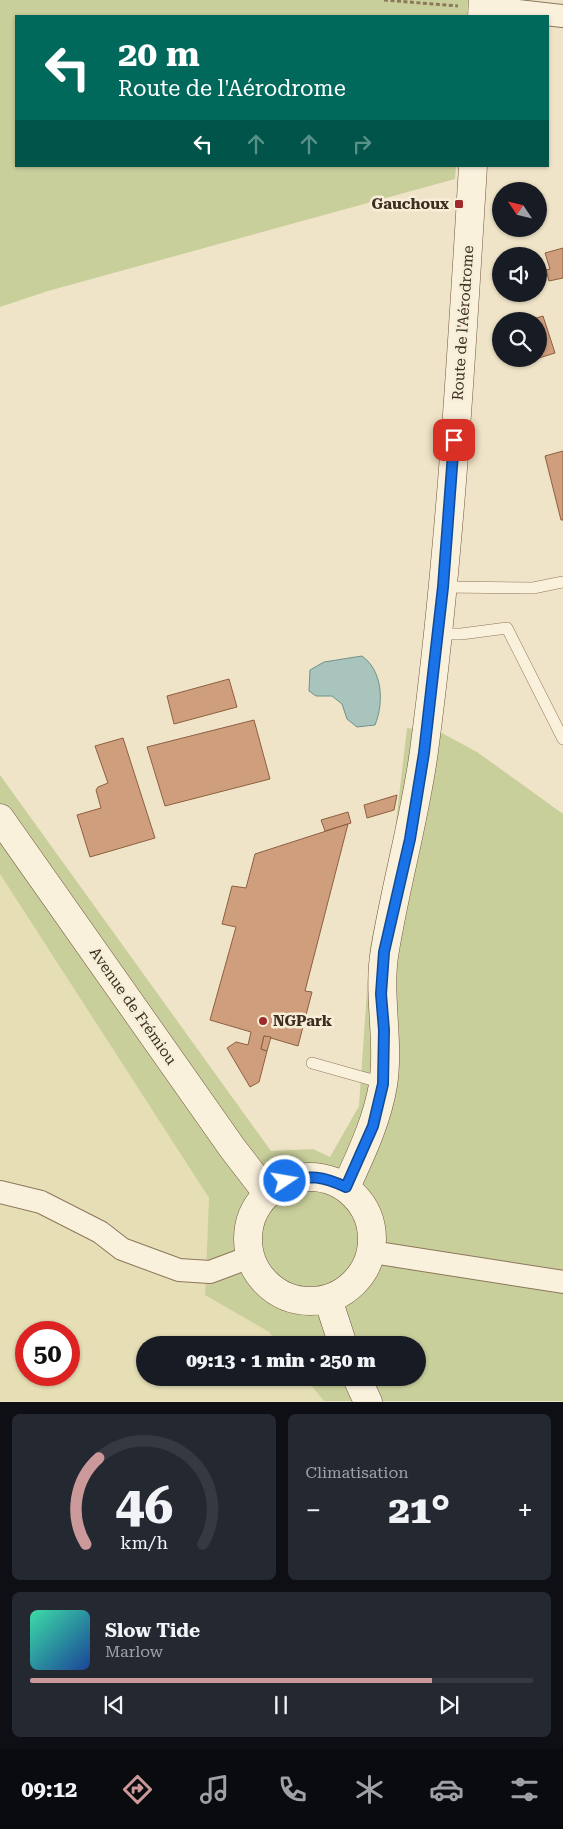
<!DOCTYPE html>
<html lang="fr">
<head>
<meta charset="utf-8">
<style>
	body { margin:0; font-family:"Roboto Serif",serif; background:#242831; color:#f1f3f6; height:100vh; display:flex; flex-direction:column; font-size:19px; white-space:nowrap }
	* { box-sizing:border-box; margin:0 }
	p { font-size:16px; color:#9ea1a6 }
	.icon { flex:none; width:28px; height:28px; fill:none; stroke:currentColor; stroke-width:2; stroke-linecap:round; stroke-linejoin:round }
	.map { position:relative; height:1402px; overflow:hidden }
	.panel { display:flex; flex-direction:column; gap:12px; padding:12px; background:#0d0f14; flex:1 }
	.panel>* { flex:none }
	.guide { position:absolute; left:15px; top:15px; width:534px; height:152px; border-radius:0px; box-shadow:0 1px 4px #0004; background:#00695c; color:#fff; overflow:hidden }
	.needle { width:32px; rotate:305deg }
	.buttons { position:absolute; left:492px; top:182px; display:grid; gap:10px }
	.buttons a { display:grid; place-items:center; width:55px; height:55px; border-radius:50%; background:#171b24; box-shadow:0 1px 4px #0004; font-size:25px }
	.speed { position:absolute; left:15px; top:1321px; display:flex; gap:10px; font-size:25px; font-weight:700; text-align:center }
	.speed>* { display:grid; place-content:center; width:65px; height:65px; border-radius:50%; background:#171b24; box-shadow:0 1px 4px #0004; line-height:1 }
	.speed .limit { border:8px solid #d22; background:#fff; color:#111 }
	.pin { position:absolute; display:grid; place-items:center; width:42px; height:42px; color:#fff; margin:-21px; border-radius:10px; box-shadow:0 2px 8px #0006 }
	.me { position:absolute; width:55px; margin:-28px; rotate:78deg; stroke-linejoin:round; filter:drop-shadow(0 0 4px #0008) }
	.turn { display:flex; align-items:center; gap:18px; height:105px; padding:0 20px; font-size:22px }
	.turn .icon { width:65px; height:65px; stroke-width:2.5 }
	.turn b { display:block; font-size:35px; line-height:42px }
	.lanes { display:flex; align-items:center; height:48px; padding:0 20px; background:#0003; justify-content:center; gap:25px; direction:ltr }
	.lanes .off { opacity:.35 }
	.big { font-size:38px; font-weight:800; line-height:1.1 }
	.panel .card { flex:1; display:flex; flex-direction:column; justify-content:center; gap:8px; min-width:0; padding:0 18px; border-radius:8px; background:#242831 }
	.panel .dial { align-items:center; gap:0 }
	.dial svg { height:130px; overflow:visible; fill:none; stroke:#363941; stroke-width:7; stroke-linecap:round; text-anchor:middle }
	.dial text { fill:#f1f3f6; stroke:none }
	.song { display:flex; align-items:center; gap:15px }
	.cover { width:60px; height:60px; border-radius:8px; background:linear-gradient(135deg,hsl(160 70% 55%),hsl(220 70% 35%)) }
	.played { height:5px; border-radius:2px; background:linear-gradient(90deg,#cc999b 80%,#363941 80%) }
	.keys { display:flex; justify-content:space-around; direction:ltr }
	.heat { display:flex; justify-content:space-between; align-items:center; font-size:28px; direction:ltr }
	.panel .tiles { flex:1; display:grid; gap:12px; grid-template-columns:1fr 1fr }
	.card:last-child { grid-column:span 2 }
	.trip { position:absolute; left:136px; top:1336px; width:290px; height:50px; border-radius:25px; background:#171b24; box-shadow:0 1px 4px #0004; font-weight:800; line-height:50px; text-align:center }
	.tab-bar { display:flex; height:80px; justify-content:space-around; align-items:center; background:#090b0e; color:#9ea1a6 }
	.tab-bar .icon { width:35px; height:35px }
	.tab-bar .current { color:#cc999b }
	.tab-bar b { font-size:22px; color:#f1f3f6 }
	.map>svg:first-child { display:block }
	.farmland { fill:#e6deb5; fill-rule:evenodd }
	.green { fill:#c9cf9b }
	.water { fill:#a9c4bc; stroke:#6f938a }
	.building { fill:#cf9f7d; stroke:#8d5f41 }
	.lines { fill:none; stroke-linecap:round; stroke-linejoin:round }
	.lane-casing { stroke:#8d765c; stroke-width:12 }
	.street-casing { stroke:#8d765c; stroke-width:24 }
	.secondary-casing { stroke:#6f573f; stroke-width:29 }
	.path { stroke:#8d765c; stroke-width:3; stroke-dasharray:4 2.5; stroke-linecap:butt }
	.lane { stroke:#faf1dc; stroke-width:11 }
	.street { stroke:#faf1dc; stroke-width:22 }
	.secondary { stroke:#faf1dc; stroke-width:28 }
	.route-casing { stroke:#114b97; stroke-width:12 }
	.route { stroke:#1a73e8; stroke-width:9 }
	.poi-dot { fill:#9e2a2b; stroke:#f7eed8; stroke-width:2 }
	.labels { text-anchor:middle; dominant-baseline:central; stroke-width:5; stroke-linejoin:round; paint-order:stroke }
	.poi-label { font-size:15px; font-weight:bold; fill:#3d2e20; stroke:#f7eed8; text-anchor:end }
	.street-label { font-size:15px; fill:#3d2e20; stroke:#f7eed8 }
</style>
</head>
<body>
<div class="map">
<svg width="563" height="1402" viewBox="0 0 563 1402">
	<rect width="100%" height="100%" fill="#f0e4c8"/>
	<path class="farmland" d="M 0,874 L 209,1198 L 205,1295 L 269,1332 L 279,1345 L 145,1345 L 145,1378 L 305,1378 L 324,1401 L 0,1401 ZM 26,1332 L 69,1332 L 69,1375 L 26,1375 Z"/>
	<g class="green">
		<path d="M 0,0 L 468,0 L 467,16 L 16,16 L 16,166 L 456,166 L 455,179 L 48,291 L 0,307 Z"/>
		<path d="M 407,728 L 442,733 L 477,752 L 563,814 L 563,1401 L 324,1401 L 305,1378 L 418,1378 L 418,1345 L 279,1345 L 269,1332 L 205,1295 L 209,1198 L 0,874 L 0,775 L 271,1151 L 313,1149 L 330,1157 L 359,1106 L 370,947 L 395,831 Z"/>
	</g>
	<path class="water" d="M 362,656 C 383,671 384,703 375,725 L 357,727 L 347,719 L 342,704 L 332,696 L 316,696 L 309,691 L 310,670 L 324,662 Z"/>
	<g class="building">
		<path d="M 563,248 L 563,278 L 549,281 L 546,270 L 550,269 L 545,253 Z"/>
		<path d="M 543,316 L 555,353 L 539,358 L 539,321 L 527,321 Z"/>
		<path d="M 563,451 L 563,520 L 561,520 L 545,456 Z"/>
		<path d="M 229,679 L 237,707 L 174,724 L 167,696 Z"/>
		<path d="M 254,720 L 270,779 L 165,806 L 147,747 Z"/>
		<path d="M 123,738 L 155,838 L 90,857 L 77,815 L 101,808 L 96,790 L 98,787 L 108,783 L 95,746 Z"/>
		<path d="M 397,795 L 394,810 L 367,818 L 364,805 Z"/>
		<path d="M 348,812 L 351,823 L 325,831 L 321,820 Z"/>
		<path d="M 348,824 L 305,991 L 312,992 L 298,1046 L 264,1036 L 261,1049 L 267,1051 L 259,1082 L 250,1087 L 227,1048 L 236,1042 L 248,1045 L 251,1032 L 210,1020 L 236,927 L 222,924 L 232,886 L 246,888 L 255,854 Z"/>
		<path d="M 264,1036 L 271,1037 L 267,1051 L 261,1049 Z"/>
	</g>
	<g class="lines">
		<defs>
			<g id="lane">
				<path d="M 443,587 L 533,588 L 563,582"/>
				<path d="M 438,634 L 461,634 L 507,628 L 563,739"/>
				<path d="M 312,1063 L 383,1083"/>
			</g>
			<g id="street">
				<path d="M 482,7 L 563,16"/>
				<path d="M 0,1192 L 41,1202 L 100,1232 L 122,1249 L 179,1270 L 210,1272 L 250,1257"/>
				<path d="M 372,1252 L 563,1282"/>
			</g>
			<g id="secondary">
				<path d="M 482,16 L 483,0"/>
				<path d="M 0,818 L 233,1149 L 267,1193"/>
				<circle cx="310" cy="1239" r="62"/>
				<path d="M 346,1187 C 361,1154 377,1121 383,1085 C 390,1040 377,994 385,950 C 396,883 415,818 424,751 C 450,557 461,361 473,166"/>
				<path d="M 328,1299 L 343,1345"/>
				<path d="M 357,1378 L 368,1402"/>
			</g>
		</defs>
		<use href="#lane" class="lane-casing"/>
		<use href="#street" class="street-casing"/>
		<use href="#secondary" class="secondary-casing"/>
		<path class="path" d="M 384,0 L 458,6"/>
		<use href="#lane" class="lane"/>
		<use href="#street" class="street"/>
		<use href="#secondary" class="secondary"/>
	</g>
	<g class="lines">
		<defs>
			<path id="route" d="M 285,1181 C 311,1175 322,1176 346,1187 L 373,1126 L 383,1084 L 384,1030 L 381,994 L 384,952 L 410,839 L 424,753 L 443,587 L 454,440"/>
		</defs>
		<use href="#route" class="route-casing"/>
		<use href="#route" class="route"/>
	</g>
	<g class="poi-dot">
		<rect x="454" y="199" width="10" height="10" rx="2.5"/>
		<circle cx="263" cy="1021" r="5"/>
	</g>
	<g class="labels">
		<g class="poi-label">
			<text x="449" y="204">Gauchoux</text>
			<text x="273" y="1021" text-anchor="start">NGPark</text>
		</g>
		<g class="street-label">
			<text transform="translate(463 323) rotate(-86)">Route de l'Aérodrome</text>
			<text transform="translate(133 1006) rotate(55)">Avenue de Frémiou</text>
		</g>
	</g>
</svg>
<div class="buttons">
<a><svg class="needle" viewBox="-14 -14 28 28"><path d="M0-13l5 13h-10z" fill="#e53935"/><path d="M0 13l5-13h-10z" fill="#9ea1a6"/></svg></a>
<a><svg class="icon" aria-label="sound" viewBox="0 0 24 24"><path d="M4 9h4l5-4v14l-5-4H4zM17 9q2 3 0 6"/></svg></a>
<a><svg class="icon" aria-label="search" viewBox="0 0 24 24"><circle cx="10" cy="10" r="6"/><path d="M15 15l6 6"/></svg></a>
</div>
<div class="speed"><div class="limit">50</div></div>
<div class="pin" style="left:454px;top:440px;background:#d93025"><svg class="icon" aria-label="arrive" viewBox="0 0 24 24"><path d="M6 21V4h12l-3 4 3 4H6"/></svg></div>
<svg class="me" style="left:285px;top:1181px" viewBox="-20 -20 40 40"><circle r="17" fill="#1a73e8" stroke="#fff" stroke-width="3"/><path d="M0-11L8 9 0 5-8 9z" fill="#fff"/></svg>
<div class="trip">09:13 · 1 min · 250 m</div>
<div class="guide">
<div class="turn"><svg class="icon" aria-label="left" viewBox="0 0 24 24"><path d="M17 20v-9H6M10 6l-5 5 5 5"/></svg><div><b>20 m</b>Route de l'Aérodrome</div></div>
<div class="lanes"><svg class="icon" aria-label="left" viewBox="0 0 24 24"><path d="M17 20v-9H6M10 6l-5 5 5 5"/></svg><svg class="icon off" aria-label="ahead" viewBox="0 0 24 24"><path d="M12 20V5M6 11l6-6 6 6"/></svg><svg class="icon off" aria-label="ahead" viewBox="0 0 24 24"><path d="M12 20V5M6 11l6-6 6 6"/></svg><svg class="icon off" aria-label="right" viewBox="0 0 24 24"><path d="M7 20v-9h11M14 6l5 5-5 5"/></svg></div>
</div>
</div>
<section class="panel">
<div class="tiles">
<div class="card dial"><svg viewBox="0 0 100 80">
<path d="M14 69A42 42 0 1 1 86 69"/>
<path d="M14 69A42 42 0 0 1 22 16" stroke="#cc999b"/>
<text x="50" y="56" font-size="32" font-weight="700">46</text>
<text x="50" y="72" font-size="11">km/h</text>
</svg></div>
<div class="card"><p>Climatisation</p>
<div class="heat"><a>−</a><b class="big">21°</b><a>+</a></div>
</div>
<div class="card">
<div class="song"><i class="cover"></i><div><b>Slow Tide</b><p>Marlow</p></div></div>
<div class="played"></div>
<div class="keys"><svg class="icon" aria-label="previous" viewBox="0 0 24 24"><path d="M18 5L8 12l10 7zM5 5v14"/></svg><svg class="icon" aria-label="pause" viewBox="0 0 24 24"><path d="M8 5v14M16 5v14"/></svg><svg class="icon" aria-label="next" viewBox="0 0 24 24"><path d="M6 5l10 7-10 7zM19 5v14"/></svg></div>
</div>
</div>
</section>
<nav class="tab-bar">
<b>09:12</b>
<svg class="icon current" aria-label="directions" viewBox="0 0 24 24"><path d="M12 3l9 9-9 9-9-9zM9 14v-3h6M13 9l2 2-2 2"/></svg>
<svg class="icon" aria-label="music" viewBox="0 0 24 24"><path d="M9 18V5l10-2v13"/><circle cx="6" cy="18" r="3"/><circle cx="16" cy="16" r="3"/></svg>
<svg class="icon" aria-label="phone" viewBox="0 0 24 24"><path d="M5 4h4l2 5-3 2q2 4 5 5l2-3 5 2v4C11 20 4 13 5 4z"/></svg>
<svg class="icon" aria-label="climate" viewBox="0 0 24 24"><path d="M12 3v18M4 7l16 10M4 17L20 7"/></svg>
<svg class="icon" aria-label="car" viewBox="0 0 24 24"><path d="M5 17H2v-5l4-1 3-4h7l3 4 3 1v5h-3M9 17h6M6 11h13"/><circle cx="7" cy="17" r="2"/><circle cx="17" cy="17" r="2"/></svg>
<svg class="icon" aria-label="filters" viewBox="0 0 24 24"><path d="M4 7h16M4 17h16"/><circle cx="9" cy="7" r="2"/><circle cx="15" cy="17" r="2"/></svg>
</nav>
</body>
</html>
